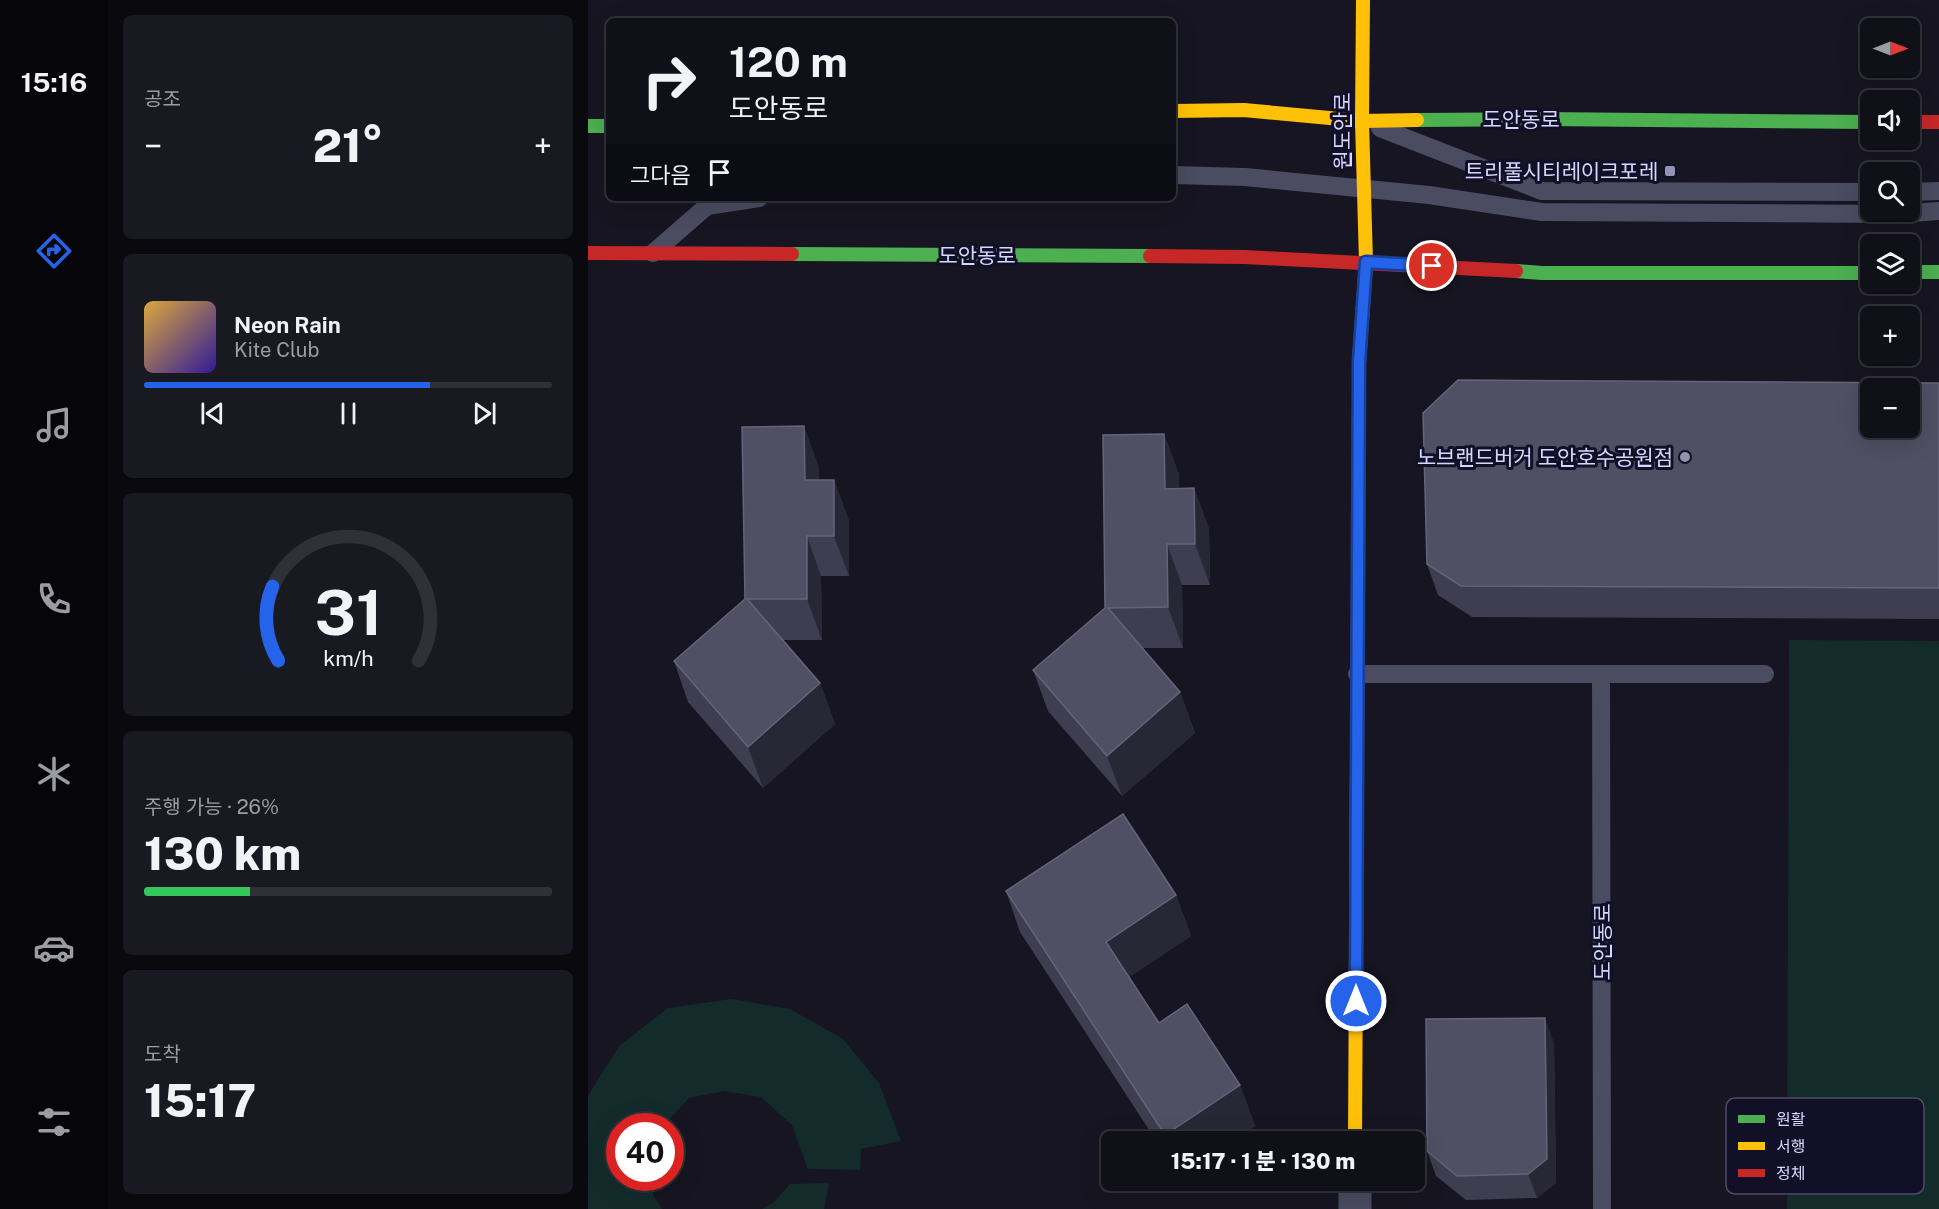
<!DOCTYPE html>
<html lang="ko">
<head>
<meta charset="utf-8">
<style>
	body { margin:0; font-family:"Public Sans","Noto Sans KR",sans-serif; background:#191922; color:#f1f3f6; height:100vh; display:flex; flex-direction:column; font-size:22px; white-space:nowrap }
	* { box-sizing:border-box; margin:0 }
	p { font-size:20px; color:#9c9da2 }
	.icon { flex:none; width:33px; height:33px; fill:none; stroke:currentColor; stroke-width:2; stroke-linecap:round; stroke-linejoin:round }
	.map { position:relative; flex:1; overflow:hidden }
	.sheet { display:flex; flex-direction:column; gap:15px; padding:15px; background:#09090e; width:480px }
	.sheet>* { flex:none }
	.banner { position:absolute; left:18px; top:18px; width:570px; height:183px; border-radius:9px; box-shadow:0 6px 24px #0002,0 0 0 2px #303038; background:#101019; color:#f1f3f6; overflow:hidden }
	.needle { width:39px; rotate:90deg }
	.fabs { position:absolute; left:1272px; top:18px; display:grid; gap:12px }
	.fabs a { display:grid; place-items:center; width:60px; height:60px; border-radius:9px; background:#101019; box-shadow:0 6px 24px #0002,0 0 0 2px #303038; font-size:30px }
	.speed { position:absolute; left:18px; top:1113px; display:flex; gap:12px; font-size:30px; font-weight:700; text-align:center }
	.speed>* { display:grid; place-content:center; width:78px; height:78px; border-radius:50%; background:#101019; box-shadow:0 6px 24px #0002,0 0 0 2px #303038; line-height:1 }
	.speed .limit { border:9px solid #d22; background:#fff; color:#111 }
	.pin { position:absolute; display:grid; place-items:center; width:51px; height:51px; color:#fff; margin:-26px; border:3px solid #fff; border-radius:50%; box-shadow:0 2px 6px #0007 }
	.me { position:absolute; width:66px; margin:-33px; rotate:0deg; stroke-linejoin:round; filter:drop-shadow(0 0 4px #0008) }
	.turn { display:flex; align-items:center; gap:21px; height:126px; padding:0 24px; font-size:27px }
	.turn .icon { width:78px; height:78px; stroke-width:2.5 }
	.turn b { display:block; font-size:42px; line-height:51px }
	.then { display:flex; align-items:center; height:57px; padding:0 24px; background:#0003; gap:12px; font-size:22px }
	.big { font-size:45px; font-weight:800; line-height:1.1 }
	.sheet .tile { flex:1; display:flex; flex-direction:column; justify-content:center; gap:9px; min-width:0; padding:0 21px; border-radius:9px; background:#191922 }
	.sheet .dial { align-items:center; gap:0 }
	.dial svg { height:156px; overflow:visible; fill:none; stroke:#303038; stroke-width:7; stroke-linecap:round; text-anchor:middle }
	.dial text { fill:#f1f3f6; stroke:none }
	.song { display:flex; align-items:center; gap:18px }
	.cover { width:72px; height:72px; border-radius:9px; background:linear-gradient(135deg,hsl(40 70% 55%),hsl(250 70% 35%)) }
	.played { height:6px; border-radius:3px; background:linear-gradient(90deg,#2563eb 70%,#303038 70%) }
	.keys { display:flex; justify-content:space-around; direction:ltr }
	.heat { display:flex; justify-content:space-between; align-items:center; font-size:33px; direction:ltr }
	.charge { height:9px; border-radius:4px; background:linear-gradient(90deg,#34c759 26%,#303038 0) }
	.trip { position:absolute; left:513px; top:1131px; width:324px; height:60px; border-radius:9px; background:#101019; box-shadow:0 6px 24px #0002,0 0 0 2px #303038; font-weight:800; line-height:60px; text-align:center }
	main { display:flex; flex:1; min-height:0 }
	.dock { display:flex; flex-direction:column; width:108px; justify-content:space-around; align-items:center; background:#06060a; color:#9c9da2 }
	.dock .icon { width:42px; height:42px }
	.dock .on { color:#2563eb }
	.dock b { font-size:27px; color:#f1f3f6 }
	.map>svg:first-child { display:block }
	.green { fill:#132c2b }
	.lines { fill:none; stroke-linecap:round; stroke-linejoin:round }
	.lane { stroke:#4b4b61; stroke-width:18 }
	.street { stroke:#4b4b61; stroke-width:33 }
	.fast { stroke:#4caf50; stroke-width:14 }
	.slow { stroke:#ffc107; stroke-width:14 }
	.jam { stroke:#c62828; stroke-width:14 }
	.wall { fill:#3f3e50 }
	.shaded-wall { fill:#282735 }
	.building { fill:#504f63; stroke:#65647b; stroke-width:1.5; fill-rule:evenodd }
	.route-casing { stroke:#184099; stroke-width:15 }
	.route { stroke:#2563eb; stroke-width:10 }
	.poi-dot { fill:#9392b1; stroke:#121026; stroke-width:2 }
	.labels { text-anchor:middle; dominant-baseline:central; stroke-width:6; stroke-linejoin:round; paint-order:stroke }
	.street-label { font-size:21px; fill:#d7d6fe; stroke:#121026 }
	.poi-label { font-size:21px; fill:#d7d6fe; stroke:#121026; text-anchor:end }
	.key { fill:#121026; stroke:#4d4b67; stroke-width:1.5 }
	.key-label { font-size:16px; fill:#d7d6fe }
</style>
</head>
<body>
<main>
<nav class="dock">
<b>15:16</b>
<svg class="icon on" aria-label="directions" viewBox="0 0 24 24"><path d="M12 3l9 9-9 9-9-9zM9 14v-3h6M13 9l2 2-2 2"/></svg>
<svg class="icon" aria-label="music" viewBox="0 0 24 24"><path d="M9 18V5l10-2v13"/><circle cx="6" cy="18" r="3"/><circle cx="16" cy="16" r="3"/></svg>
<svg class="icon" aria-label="phone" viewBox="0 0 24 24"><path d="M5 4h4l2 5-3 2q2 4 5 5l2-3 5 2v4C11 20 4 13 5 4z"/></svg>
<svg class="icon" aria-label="climate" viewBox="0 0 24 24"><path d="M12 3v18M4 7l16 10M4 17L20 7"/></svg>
<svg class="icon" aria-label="car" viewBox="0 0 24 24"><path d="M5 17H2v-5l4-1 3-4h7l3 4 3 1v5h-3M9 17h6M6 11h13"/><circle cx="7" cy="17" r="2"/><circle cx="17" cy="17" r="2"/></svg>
<svg class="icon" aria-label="filters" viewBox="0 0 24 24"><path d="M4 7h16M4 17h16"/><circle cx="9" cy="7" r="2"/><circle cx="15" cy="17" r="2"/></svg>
</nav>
<section class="sheet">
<div class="tile"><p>공조</p>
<div class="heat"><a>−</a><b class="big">21°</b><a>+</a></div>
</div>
<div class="tile">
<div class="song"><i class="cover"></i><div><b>Neon Rain</b><p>Kite Club</p></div></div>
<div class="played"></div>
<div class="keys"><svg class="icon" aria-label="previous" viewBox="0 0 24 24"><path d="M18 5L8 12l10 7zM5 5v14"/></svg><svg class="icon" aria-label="pause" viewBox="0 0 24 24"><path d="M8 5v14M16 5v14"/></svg><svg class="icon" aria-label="next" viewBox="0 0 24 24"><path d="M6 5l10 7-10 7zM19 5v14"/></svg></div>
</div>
<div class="tile dial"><svg viewBox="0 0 100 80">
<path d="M14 69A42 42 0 1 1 86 69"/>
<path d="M14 69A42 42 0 0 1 11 31" stroke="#2563eb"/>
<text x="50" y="56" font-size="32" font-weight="700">31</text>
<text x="50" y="72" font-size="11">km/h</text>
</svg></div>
<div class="tile"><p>주행 가능 · 26%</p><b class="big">130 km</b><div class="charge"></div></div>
<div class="tile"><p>도착</p><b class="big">15:17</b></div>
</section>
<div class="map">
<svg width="1351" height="1209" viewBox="0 0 1351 1209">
	<rect width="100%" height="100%" fill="#161521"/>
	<g class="green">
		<path d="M 1201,640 L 1351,641 L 1351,1209 L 1199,1209 Z"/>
		<path d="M 143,999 L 202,1009 L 255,1039 L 291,1083 L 313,1141 L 273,1149 L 272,1170 L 220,1169 L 204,1125 L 173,1097 L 136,1091 L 101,1098 L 75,1126 L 32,1126 L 32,1178 L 64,1178 L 65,1194 L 74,1209 L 0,1209 L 0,1096 L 31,1046 L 80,1008 Z"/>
		<path d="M 241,1183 L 236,1209 L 174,1209 L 185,1203 L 202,1184 Z"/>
	</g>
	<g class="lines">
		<g class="lane">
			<path d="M 792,128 L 954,191 L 1282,192"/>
			<path d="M 585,175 L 657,177 L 841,195 L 954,212 L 1310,214 L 1351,211"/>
			<path d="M 1322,192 L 1351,191"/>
			<path d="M 65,253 L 119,206 L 171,198"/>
			<path d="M 769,674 L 1177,674"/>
			<path d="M 1013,674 L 1014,1209"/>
		</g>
		<path class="street" d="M 767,1209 L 767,1180"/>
		<g class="fast">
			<path d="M 829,120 L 954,119 L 1282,122"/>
			<path d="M 0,126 L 21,126"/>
			<path d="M 204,254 L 562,256"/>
			<path d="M 928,271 L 954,273 L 1282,273"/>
			<path d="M 1322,272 L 1351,272"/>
		</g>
		<g class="slow">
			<path d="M 585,111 L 656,110 L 774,121 L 829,120"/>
			<path d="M 771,404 L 771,362 L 778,262 L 774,121 L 775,0"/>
			<path d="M 767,1142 L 769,763"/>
		</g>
		<g class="jam">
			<path d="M 1322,122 L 1351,122"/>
			<path d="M 0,253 L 204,254"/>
			<path d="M 562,256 L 657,257 L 928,271"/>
			<path d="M 769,763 L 771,404"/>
		</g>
	</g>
	<g class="wall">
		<path d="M 1351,383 L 1351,619 L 884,617 L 850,595 L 839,564 Z"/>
		<path d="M 576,434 L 591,475 L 591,489 L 606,488 L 621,529 L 622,585 L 594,585 L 595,648 L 555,648 L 592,692 L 607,733 L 534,796 L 460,711 L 445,670 L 517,608 Z"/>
		<path d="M 231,467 L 231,480 L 246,480 L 261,521 L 261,576 L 233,576 L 234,640 L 194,640 L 232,683 L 247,724 L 175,788 L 100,702 L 86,661 L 157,599 Z"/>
		<path d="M 418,891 L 588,895 L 603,936 L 541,977 L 571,1023 L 652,1085 L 667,1126 L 644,1142 L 569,1142 L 432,932 Z"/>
		<path d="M 966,1043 L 968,1183 L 949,1198 L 878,1200 L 848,1176 L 839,1151 Z"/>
	</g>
	<g class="shaded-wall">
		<path d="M 216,426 L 231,467 L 231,521 L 217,480 Z"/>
		<path d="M 576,434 L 591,475 L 592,530 L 577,489 Z"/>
		<path d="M 246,480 L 261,521 L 261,576 L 246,536 Z"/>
		<path d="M 606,488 L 621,529 L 622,585 L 607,544 Z"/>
		<path d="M 219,536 L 233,576 L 234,640 L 219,599 Z"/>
		<path d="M 579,544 L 594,585 L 595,648 L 580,607 Z"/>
		<path d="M 232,683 L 247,724 L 175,788 L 160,747 Z"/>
		<path d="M 592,692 L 607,733 L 534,796 L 519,756 Z"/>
		<path d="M 588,895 L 603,936 L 533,983 L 518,942 Z"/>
		<path d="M 957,1018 L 966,1043 L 968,1183 L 949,1198 L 940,1174 Z"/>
		<path d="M 652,1085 L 667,1126 L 644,1142 L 579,1142 L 577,1135 Z"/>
	</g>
	<g class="building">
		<path d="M 870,380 L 1351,383 L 1351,588 L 873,586 L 839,564 L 835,413 ZM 1282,388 L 1322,388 L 1322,428 L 1282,428 Z"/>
		<path d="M 216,426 L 217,480 L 246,480 L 246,536 L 219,536 L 219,599 L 159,599 L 232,683 L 160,747 L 86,661 L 157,599 L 154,427 Z"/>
		<path d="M 576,434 L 577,489 L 606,488 L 607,544 L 579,544 L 580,607 L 520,608 L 592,692 L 519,756 L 445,670 L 517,608 L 515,435 Z"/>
		<path d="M 535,814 L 588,895 L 518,942 L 571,1023 L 599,1004 L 652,1085 L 577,1135 L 418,891 Z"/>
		<path d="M 957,1018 L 959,1159 L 940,1174 L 869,1176 L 839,1151 L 838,1019 Z"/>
	</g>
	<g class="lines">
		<defs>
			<path id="route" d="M 768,1001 L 771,362 L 778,262 L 844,266"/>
		</defs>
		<use href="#route" class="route-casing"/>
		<use href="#route" class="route"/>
	</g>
	<g class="poi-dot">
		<rect x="1076" y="165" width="12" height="12" rx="3"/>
		<circle cx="1097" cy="457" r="6"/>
	</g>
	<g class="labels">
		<g class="street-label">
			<text x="933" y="119">도안동로</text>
			<text transform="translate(754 131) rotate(-90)">원도안로</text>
			<text x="389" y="255">도안동로</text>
			<text transform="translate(1014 942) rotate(-90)">도안동로</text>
		</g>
		<g class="poi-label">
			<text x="1070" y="171">트리풀시티레이크포레</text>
			<text x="1085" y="457">노브랜드버거 도안호수공원점</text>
		</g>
	</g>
	<rect x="1138" y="1098" width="198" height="96" rx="9" class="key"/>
	<rect x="1150" y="1115" width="27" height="8" fill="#4caf50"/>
	<rect x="1150" y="1142" width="27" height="8" fill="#ffc107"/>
	<rect x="1150" y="1169" width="27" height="8" fill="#c62828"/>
	<g class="key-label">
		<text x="1188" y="1125">원활</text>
		<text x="1188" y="1152">서행</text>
		<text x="1188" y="1179">정체</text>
	</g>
</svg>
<div class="fabs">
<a><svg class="needle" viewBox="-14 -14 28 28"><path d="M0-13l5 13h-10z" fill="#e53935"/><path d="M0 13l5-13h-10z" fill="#9c9da2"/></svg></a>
<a><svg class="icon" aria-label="sound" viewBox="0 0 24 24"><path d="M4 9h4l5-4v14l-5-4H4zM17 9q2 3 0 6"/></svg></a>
<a><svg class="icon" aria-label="search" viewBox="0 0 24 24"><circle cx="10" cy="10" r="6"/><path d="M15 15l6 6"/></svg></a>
<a><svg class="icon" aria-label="layers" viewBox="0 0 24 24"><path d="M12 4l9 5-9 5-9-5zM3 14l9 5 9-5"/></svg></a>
<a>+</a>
<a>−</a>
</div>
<div class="speed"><div class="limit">40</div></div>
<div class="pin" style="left:844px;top:266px;background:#d93025"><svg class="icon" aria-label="arrive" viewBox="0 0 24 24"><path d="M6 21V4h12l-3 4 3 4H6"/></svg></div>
<svg class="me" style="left:768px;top:1001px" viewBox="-20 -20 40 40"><circle r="17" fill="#2563eb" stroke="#fff" stroke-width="3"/><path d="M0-11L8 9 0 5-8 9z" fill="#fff"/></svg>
<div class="trip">15:17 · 1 분 · 130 m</div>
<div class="banner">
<div class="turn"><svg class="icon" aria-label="right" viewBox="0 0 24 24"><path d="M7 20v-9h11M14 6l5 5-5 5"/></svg><div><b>120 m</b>도안동로</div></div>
<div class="then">그다음<svg class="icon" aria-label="arrive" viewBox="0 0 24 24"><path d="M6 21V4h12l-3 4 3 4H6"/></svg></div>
</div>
</div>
</main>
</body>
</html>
